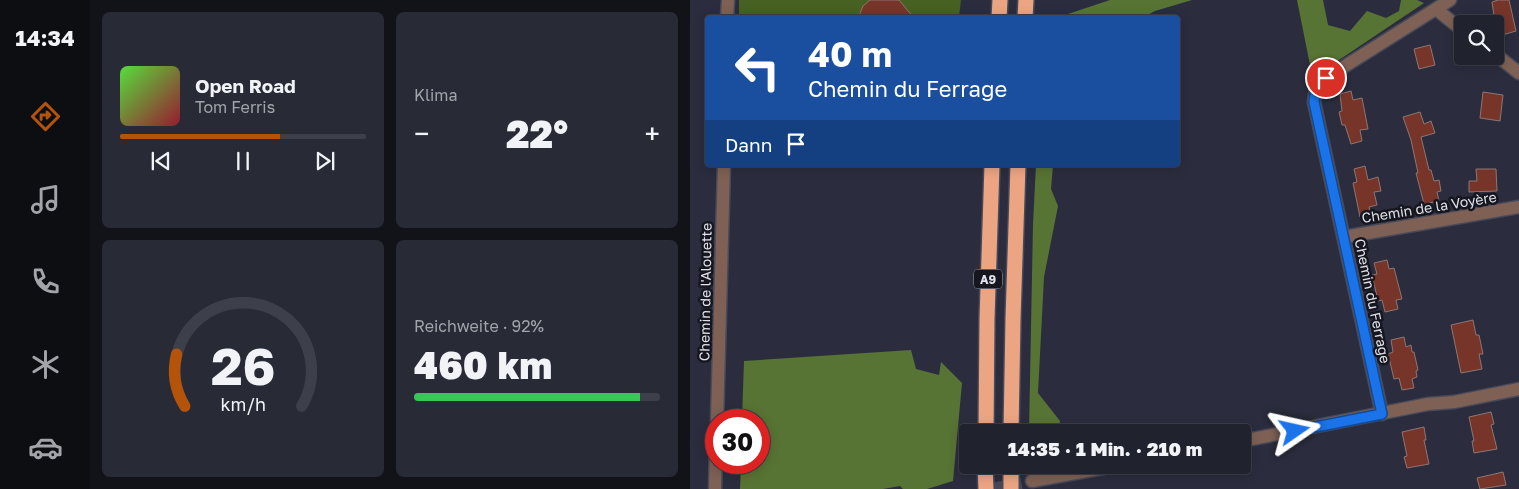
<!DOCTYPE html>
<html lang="de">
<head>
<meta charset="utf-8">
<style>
	body { margin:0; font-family:"Golos Text",sans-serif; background:#282a36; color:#f1f3f6; height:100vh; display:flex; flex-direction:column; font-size:19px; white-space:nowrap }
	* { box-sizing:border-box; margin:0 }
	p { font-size:16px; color:#a2a4aa }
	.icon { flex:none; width:28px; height:28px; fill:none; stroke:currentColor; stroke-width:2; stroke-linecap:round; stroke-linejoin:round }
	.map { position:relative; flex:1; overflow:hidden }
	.side { display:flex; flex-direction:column; gap:12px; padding:12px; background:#121319; width:600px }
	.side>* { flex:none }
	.hud { position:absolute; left:15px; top:15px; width:475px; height:152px; border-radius:5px; box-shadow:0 2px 12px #0003,0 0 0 1px #3d3f4a; background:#1a4fa0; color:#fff; overflow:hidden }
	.buttons { position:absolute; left:764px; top:15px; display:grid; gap:10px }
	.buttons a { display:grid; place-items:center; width:50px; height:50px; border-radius:5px; background:#20222e; box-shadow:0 2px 12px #0003,0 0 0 1px #3d3f4a; font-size:25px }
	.speed { position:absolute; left:15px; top:409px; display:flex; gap:10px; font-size:25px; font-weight:700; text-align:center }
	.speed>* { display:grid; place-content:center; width:65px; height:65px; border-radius:50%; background:#20222e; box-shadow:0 2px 12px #0003,0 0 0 1px #3d3f4a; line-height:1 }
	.speed .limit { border:8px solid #d22; background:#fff; color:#111 }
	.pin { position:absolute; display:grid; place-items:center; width:42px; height:42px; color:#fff; margin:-21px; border:2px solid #fff; border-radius:50%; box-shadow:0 1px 5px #0007 }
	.me { position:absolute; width:55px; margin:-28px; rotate:79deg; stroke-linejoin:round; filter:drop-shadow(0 0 4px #0008) }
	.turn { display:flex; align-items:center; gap:18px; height:105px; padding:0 20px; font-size:22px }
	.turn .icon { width:65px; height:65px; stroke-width:2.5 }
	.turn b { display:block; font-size:35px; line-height:42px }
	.then { display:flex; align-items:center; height:48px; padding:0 20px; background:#0003; gap:10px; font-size:19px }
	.big { font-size:38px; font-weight:800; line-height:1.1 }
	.side .card { flex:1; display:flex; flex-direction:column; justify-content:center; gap:8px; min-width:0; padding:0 18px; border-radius:8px; background:#282a36 }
	.side .dial { align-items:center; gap:0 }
	.dial svg { height:130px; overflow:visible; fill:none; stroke:#3d3f4a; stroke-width:7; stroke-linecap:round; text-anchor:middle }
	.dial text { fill:#f1f3f6; stroke:none }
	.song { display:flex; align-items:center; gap:15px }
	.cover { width:60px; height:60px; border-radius:8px; background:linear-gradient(135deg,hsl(110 70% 55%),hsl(350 70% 35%)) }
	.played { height:5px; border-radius:2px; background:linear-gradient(90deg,#b45309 65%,#3d3f4a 65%) }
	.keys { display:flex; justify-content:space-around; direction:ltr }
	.heat { display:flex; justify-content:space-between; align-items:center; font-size:28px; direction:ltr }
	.charge { height:8px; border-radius:4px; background:linear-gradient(90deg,#34c759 92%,#3d3f4a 0) }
	.side .tiles { flex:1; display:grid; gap:12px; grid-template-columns:repeat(2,1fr) }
	.trip { position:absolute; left:269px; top:424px; width:292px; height:50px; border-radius:5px; background:#20222e; box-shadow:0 2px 12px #0003,0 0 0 1px #3d3f4a; font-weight:800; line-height:50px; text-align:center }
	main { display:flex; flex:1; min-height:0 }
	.tabs { display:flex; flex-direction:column; width:90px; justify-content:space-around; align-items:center; background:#0d0e12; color:#a2a4aa }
	.tabs .icon { width:35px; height:35px }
	.tabs .active { color:#b45309 }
	.tabs b { font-size:22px; color:#f1f3f6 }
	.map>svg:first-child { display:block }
	.green { fill:#476122 }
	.forest { fill:#587434 }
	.building { fill:#77352a; stroke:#8d7672 }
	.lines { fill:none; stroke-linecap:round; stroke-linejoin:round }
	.street-tunnel { stroke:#464858; stroke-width:12; stroke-dasharray:12 6; stroke-linecap:butt }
	.street-casing { stroke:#484a5a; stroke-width:15 }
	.highway-casing { stroke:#484a5a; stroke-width:18 }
	.street { stroke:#7e6154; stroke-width:12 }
	.highway { stroke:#eca583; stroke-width:15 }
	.route-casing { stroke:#114b97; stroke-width:12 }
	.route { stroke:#1a73e8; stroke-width:9 }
	.labels { text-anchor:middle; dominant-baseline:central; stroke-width:5; stroke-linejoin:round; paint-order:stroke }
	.shield { fill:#15161e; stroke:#a2a3ae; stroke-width:1 }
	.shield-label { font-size:12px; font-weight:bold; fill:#dfe0eb }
	.street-label { font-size:14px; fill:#dfe0eb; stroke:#15161e }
</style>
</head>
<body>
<main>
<nav class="tabs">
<b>14:34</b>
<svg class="icon active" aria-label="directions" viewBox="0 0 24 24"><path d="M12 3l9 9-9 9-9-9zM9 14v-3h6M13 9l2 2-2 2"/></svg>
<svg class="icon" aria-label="music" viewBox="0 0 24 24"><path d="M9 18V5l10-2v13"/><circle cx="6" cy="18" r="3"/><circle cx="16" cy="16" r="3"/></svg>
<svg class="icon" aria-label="phone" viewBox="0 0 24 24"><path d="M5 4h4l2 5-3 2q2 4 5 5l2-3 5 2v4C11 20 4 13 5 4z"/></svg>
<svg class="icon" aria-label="climate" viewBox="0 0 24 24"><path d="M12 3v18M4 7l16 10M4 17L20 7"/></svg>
<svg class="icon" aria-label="car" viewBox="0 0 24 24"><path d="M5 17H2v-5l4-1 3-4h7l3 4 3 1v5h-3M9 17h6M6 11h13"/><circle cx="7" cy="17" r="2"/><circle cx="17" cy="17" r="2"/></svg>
</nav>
<section class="side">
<div class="tiles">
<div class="card">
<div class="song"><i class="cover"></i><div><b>Open Road</b><p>Tom Ferris</p></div></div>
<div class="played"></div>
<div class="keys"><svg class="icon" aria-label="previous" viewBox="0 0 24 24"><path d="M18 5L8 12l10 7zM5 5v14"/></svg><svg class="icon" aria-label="pause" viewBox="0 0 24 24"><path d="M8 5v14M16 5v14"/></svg><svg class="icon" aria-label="next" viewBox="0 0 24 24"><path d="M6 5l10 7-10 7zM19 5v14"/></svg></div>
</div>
<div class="card"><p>Klima</p>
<div class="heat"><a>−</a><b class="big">22°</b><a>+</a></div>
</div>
<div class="card dial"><svg viewBox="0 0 100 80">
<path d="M14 69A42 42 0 1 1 86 69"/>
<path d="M14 69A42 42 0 0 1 9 37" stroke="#b45309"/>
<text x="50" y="56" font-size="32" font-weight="700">26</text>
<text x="50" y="72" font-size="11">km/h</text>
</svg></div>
<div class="card"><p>Reichweite · 92%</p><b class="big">460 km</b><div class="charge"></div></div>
</div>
</section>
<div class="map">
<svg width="829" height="489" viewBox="0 0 829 489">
	<rect width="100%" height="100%" fill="#2b2d3e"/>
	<path class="green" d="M 49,0 L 271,0 L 269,17 L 49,18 Z"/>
	<g class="forest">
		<path d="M 420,0 L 502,0 L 465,11 L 454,17 L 369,17 Z"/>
		<path d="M 607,0 L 633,0 L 638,25 L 660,31 L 677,11 L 696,18 L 709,11 L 711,0 L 727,0 L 734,3 L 631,72 L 621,70 Z"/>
		<path d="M 346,165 L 363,165 L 361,189 L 368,206 L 354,277 L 348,393 L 370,421 L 369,432 L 339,432 L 343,224 Z"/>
		<path d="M 221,350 L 226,369 L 249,375 L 251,362 L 272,383 L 263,481 L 237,489 L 213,489 L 210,486 L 193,489 L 50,489 L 51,463 L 69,462 L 69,420 L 52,420 L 54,361 Z"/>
	</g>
	<g class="building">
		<path d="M 180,0 L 209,0 L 224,18 L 168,18 L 173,6 Z"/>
		<path d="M 808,0 L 819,0 L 826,31 L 809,36 L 806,25 L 800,21 L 804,16 L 802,2 Z"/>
		<path d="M 740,45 L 745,65 L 729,69 L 724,49 Z"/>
		<path d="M 661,91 L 663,100 L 672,98 L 678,129 L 670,130 L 672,141 L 661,144 L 655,125 L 652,125 L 649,112 L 652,111 L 650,94 Z"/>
		<path d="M 793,92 L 813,95 L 810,121 L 790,118 Z"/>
		<path d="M 730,112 L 734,124 L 741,121 L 745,133 L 731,137 L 739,170 L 741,170 L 744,181 L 749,180 L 751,191 L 747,192 L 749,201 L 734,204 L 726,173 L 728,173 L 721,140 L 713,117 Z"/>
		<path d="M 675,166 L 678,180 L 688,177 L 691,191 L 684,192 L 687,205 L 679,207 L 681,215 L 670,217 L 663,183 L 667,182 L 664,169 Z"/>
		<path d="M 786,169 L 806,169 L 807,191 L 779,192 L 779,181 L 787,181 Z"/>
		<path d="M 697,260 L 699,269 L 704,268 L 712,299 L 706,300 L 708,309 L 695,312 L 692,300 L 688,301 L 682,275 L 687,274 L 684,263 Z"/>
		<path d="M 783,320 L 786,335 L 789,335 L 793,354 L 789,354 L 792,369 L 771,373 L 761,325 Z"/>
		<path d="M 714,337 L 716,347 L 721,345 L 722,352 L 724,352 L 728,370 L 726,371 L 727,377 L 722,379 L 724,388 L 712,390 L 709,378 L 704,379 L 698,354 L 703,352 L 701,340 Z"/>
		<path d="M 801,412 L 804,424 L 801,425 L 807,449 L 784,453 L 782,441 L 784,441 L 779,417 Z"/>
		<path d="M 734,427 L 736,440 L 734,440 L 739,464 L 717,468 L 714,457 L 717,456 L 712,432 Z"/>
		<path d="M 813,472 L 816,485 L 790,489 L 787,478 Z"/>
	</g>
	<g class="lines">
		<path class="street-tunnel" d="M 302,489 L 342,481"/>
		<defs>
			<g id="street">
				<path d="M 746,9 L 772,30"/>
				<path d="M 37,18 L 38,0"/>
				<path d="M 805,54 L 829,73"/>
				<path d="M 654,237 L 829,207"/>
				<path d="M 692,414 L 624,102 L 626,88 L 636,78 L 760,0"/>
				<path d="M 27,420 L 34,165"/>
				<path d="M 552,441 L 738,404 L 764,402 L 829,389"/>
				<path d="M 342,481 L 429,465"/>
				<path d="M 25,489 L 26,447"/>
			</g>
			<g id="highway">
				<path d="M 309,18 L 310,0"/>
				<path d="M 335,18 L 336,0"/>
				<path d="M 296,432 L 297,319 L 302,165"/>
				<path d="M 321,432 L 323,319 L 328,165"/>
				<path d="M 295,465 L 296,489"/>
				<path d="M 321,465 L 321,489"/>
			</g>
		</defs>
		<use href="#street" class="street-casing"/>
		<use href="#highway" class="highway-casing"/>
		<use href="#street" class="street"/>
		<use href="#highway" class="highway"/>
	</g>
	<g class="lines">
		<defs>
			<path id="route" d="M 605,431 L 692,414 L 624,102 L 626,88 L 636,78"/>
		</defs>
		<use href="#route" class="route-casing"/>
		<use href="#route" class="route"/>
	</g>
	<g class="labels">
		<rect class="shield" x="284" y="269.5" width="28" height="19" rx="4"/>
		<g class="shield-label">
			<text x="298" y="279">A9</text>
		</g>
		<g class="street-label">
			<text transform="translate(739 207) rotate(-9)">Chemin de la Voyère</text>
			<text transform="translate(15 292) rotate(-89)">Chemin de l'Alouette</text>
			<text transform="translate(683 301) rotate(78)">Chemin du Ferrage</text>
		</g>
	</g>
</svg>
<div class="buttons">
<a><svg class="icon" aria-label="search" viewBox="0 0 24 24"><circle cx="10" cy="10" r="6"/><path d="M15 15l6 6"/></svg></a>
</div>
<div class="speed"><div class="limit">30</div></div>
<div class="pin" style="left:636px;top:78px;background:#d93025"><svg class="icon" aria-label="arrive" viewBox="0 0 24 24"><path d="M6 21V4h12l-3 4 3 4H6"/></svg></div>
<svg class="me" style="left:605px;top:431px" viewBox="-20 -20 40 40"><path d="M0-17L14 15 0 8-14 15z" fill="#1a73e8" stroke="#fff" stroke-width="4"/></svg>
<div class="trip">14:35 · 1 Min. · 210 m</div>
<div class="hud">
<div class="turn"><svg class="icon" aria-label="left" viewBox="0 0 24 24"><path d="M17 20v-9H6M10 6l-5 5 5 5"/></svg><div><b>40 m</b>Chemin du Ferrage</div></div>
<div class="then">Dann<svg class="icon" aria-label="arrive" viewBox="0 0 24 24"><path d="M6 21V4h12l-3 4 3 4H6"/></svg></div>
</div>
</div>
</main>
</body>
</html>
